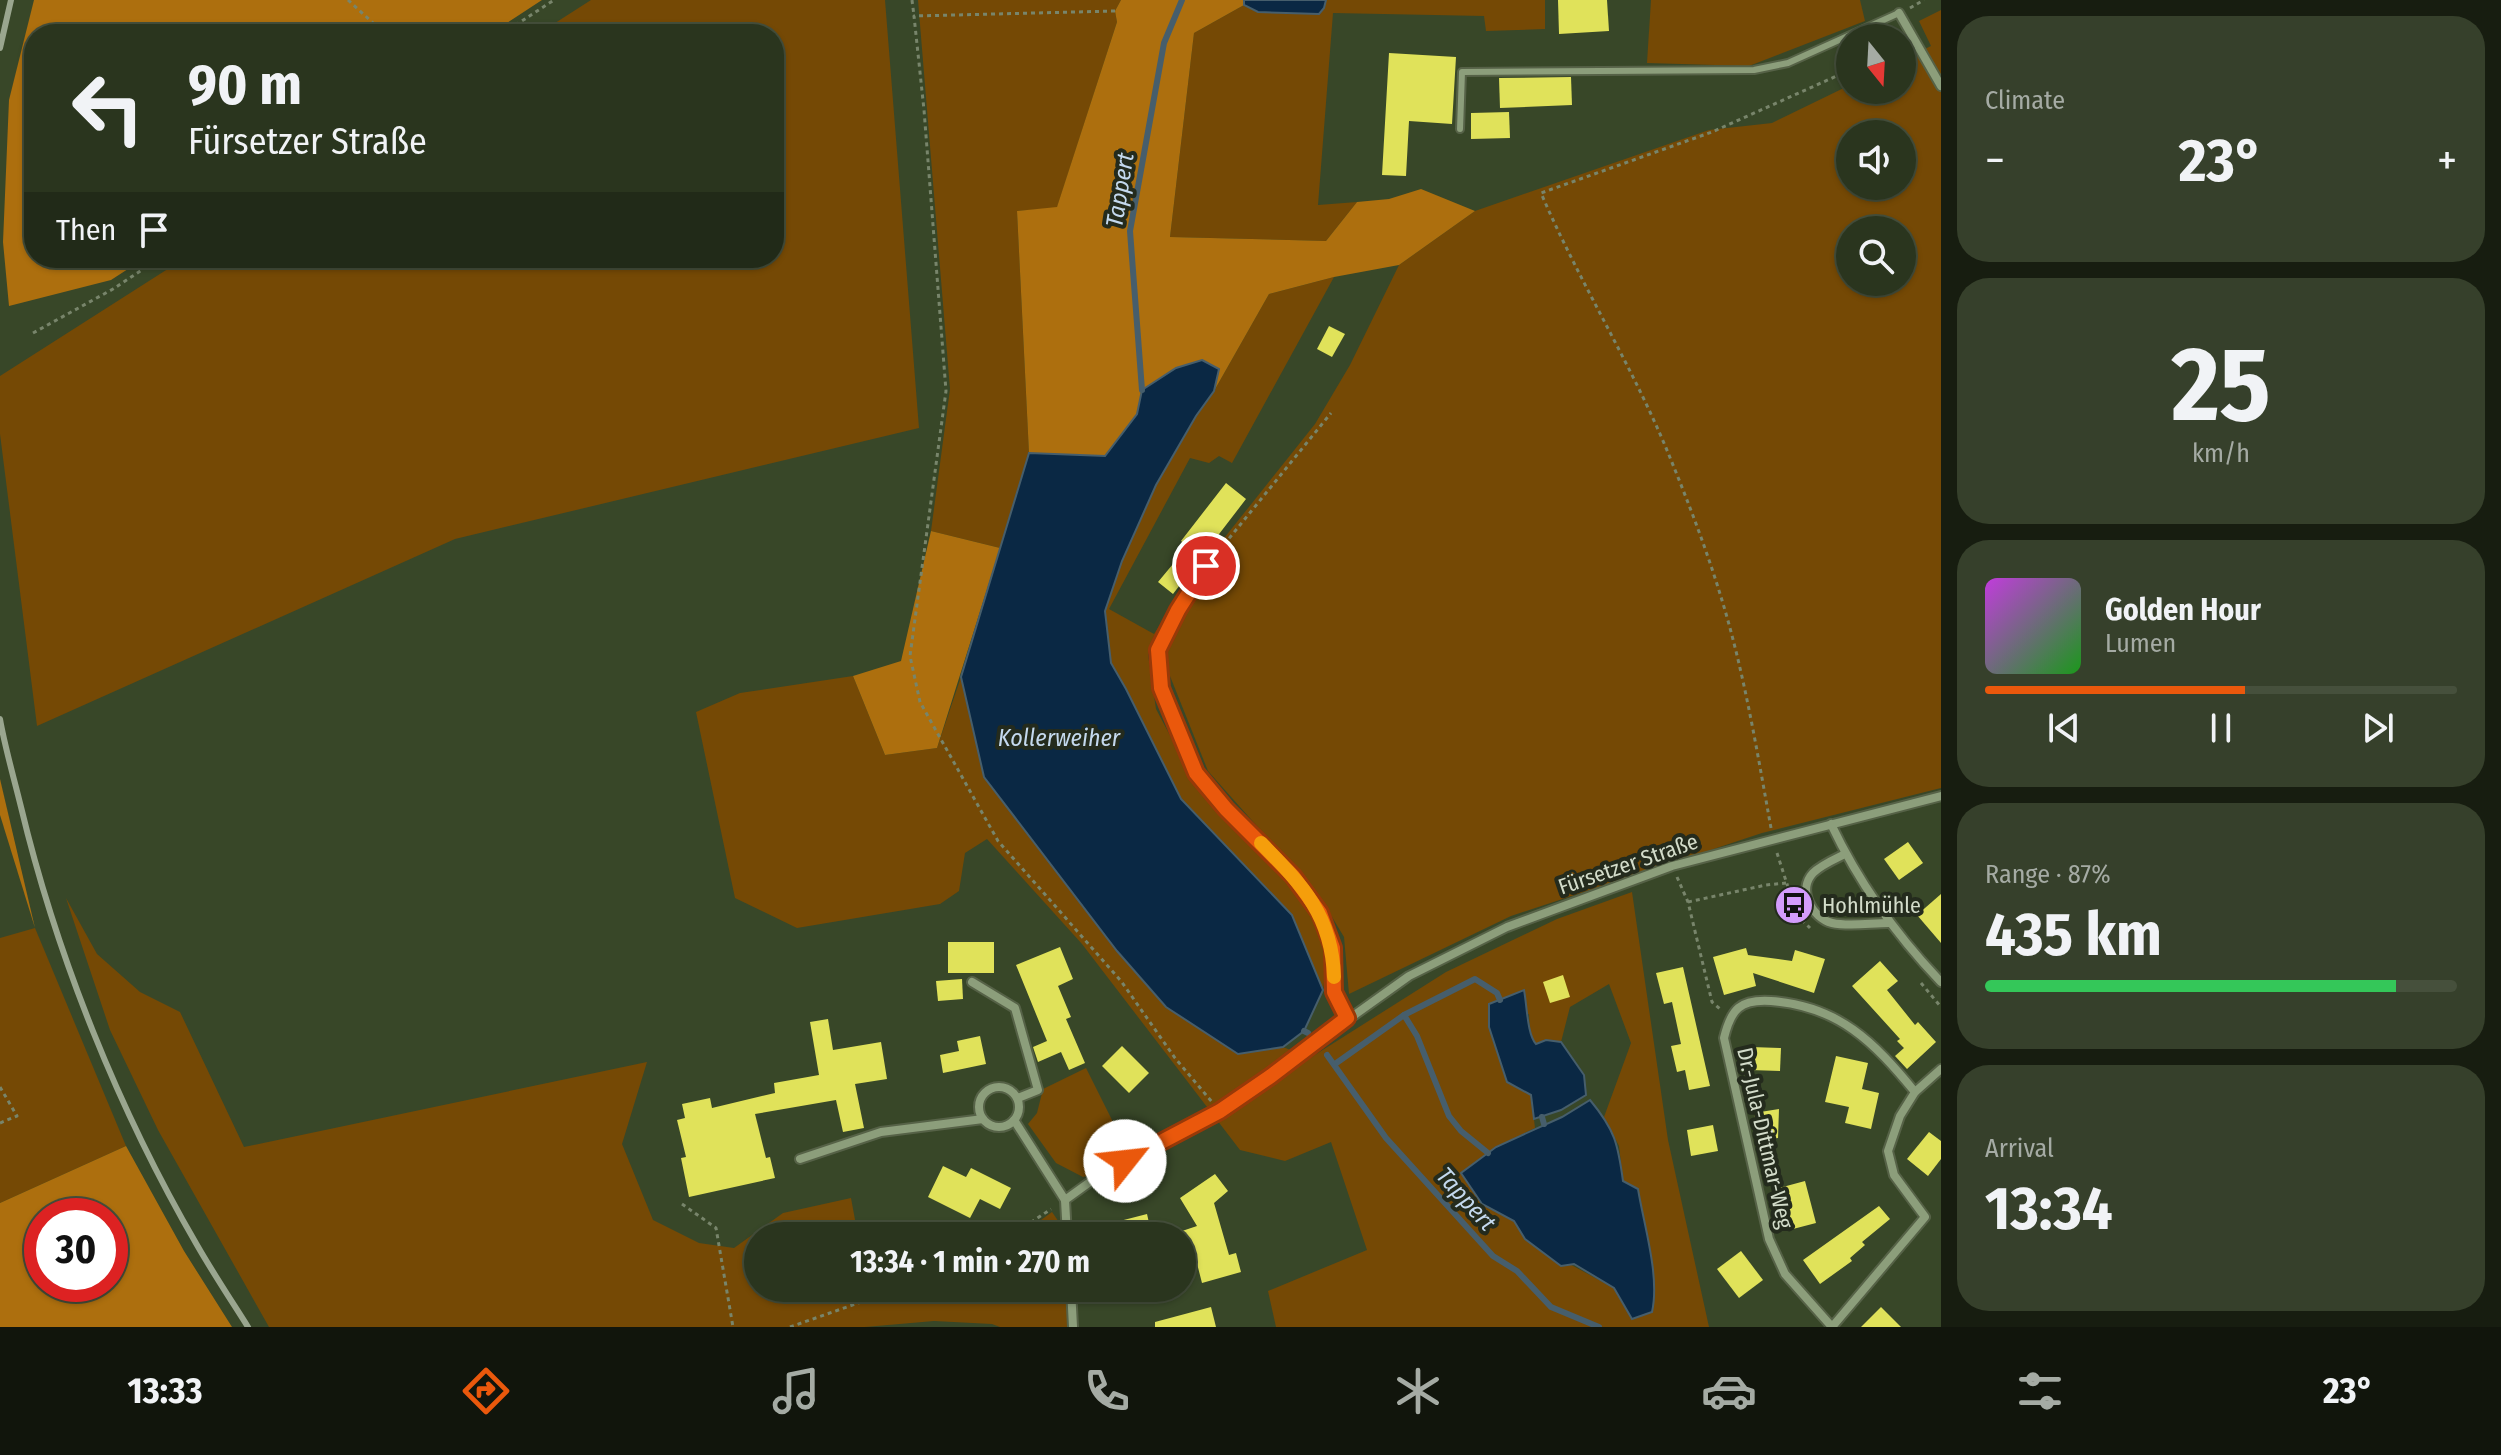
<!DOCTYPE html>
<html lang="en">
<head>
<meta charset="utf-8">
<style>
	body { margin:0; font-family:"Fira Sans Condensed",sans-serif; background:#36402b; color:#f1f3f6; height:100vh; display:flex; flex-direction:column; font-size:30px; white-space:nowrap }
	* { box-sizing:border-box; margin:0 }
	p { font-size:26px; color:#a5aba4 }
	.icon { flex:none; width:44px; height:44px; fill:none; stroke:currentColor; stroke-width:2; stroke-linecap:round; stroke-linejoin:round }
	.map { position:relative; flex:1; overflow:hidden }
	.details { display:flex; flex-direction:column; gap:16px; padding:16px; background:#171d10; width:560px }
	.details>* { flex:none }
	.guide { position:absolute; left:24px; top:24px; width:760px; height:244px; border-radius:32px; box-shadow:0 2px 6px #0004,0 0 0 2px #46503c; background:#2a351e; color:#f1f3f6; overflow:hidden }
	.needle { width:52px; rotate:162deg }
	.controls { position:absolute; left:1836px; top:24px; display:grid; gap:16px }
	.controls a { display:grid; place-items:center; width:80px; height:80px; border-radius:50%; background:#2a351e; box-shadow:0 2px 6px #0004,0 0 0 2px #46503c; font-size:40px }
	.speed { position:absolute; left:24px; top:1198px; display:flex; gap:16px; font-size:40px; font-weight:700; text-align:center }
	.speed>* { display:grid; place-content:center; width:104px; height:104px; border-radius:50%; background:#2a351e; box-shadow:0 2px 6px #0004,0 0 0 2px #46503c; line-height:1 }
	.speed .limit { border:12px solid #d22; background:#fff; color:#111 }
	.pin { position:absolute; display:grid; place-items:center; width:68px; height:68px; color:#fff; margin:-34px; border:4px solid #fff; border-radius:50%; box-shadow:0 2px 8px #0007 }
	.me { position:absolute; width:88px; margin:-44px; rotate:61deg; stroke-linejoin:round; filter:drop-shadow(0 0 6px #0008) }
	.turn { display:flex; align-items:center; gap:28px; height:168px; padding:0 32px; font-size:36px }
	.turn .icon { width:104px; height:104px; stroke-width:2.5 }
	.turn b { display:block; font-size:56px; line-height:68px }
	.then { display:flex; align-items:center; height:76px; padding:0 32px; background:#0003; gap:16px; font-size:30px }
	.big { font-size:60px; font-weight:700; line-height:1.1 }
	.details .tile { flex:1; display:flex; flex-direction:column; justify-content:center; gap:12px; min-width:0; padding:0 28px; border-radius:32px; background:#36402b }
	.details .dial { align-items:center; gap:0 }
	.dial b { font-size:104px; line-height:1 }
	.song { display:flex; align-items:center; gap:24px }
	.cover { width:96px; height:96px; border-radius:12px; background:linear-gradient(135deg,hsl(290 70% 55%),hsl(120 70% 35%)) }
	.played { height:8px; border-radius:4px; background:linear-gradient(90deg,#ea580c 55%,#46503c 55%) }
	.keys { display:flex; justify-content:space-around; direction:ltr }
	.heat { display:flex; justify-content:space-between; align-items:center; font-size:44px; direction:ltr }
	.charge { height:12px; border-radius:6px; background:linear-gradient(90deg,#34c759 87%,#46503c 0) }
	.trip { position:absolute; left:744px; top:1222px; width:452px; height:80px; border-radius:40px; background:#2a351e; box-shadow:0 2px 6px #0004,0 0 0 2px #46503c; font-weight:700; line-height:80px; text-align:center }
	.menu { display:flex; height:128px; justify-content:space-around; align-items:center; background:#11150c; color:#a5aba4 }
	.menu .icon { width:56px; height:56px }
	.menu .selected { color:#ea580c }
	.menu b { font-size:36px; color:#f1f3f6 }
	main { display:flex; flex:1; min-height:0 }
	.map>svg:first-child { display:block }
	.green { fill:#754905; fill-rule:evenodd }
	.forest { fill:#ad6f0e; fill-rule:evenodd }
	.water { fill:#0a2844; stroke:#465e6c; stroke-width:2 }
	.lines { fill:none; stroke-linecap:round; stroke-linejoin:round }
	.stream { stroke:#465e6c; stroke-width:6 }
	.building { fill:#e0e25a }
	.service-casing { stroke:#566247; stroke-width:10 }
	.minor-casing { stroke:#566247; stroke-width:12 }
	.path { stroke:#78856b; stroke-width:3; stroke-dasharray:4 4; stroke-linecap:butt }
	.service { stroke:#8c9e7b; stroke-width:6 }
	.minor { stroke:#8c9e7b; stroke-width:8 }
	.rail { stroke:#9aa68f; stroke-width:6 }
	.route-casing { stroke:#983908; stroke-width:20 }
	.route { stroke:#ea580c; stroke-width:14 }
	.slow { stroke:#f59e0b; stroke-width:14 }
	.labels { text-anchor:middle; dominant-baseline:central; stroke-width:8; stroke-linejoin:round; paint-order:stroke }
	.street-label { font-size:22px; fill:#d3dcca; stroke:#242b1d }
	.poi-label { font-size:22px; fill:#d3dcca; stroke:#242b1d; text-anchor:start }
	.water-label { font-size:24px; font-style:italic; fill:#c4d9ee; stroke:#242b1d }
</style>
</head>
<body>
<main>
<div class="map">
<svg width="1941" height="1327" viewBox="0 0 1941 1327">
	<rect width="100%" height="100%" fill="#384728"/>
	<g class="green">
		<path d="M 591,0 L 885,0 L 919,428 L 455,539 L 37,726 L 0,434 L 0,376 L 185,258 L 774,258 L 774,34 L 538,34 Z"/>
		<path d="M 918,0 L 1121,0 L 1115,11 L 1117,22 L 1057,208 L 1017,211 L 1029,453 L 1000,548 L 931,531 L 950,389 Z"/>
		<path d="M 1326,0 L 1545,0 L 1545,29 L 1486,31 L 1484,16 L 1333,13 L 1318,205 L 1357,202 L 1326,241 L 1170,237 L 1194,33 L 1244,5 L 1258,12 L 1319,14 L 1324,8 Z"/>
		<path d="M 1651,0 L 1860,0 L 1865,21 L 1749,66 L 1647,63 Z"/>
		<path d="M 1941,10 L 1941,788 L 1762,833 L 1511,916 L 1349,994 L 1344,937 L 1320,897 L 1208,771 L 1154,636 L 1148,655 L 1156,709 L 1193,779 L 1290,883 L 1316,919 L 1328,953 L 1323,990 L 1292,915 L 1181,799 L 1111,663 L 1105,611 L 1122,560 L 1156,485 L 1196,416 L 1214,391 L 1269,294 L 1334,277 L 1232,463 L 1219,456 L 1209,463 L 1190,458 L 1109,609 L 1154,634 L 1178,596 L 1315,424 L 1350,365 L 1399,265 L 1475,211 L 1709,130 L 1772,123 L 1850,85 L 1850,90 L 1902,90 L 1902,60 L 1931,46 L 1919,21 ZM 1850,134 L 1902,134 L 1902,186 L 1850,186 ZM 1850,230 L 1902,230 L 1902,282 L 1850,282 Z"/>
		<path d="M 853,676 L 885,755 L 937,748 L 961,677 L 984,777 L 1117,951 L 1166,1007 L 1238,1054 L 1283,1047 L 1310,1058 L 1446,972 L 1557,919 L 1632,892 L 1668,1140 L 1709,1327 L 1276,1327 L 1268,1291 L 1367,1250 L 1331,1142 L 1285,1161 L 1240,1150 L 1082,944 L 987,839 L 965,853 L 959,891 L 940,904 L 797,928 L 735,898 L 696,712 L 740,693 ZM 1609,984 L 1631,1043 L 1604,1117 L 1619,1146 L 1623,1181 L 1654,1275 L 1654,1302 L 1652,1312 L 1632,1319 L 1614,1288 L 1525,1240 L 1514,1221 L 1496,1147 L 1535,1128 L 1531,1095 L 1507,1082 L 1489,1027 L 1529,1014 L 1530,1038 L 1535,1044 L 1546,1040 L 1561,1042 L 1570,1007 Z"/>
		<path d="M 66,898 L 97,954 L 140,992 L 180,1012 L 244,1147 L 647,1062 L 622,1144 L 653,1220 L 699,1243 L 734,1248 L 783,1213 L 851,1198 L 858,1236 L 758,1236 L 758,1288 L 1067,1288 L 1070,1327 L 1000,1327 L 992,1324 L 934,1321 L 865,1327 L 269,1327 L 158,1130 L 110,1030 Z"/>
		<path d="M 35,928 L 126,1146 L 0,1203 L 0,938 Z"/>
		<path d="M 1086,1068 L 1125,1146 L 1093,1174 L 1083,1177 L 1056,1163 L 1028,1124 L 1037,1113 L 1043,1089 Z"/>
		<path d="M 1052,1212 L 1063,1228 L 1064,1236 L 1019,1236 Z"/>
	</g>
	<g class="forest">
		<path d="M 34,0 L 542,0 L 490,34 L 34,34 L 34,258 L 145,258 L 111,280 L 9,306 L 3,242 L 9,100 Z"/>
		<path d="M 1121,0 L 1244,0 L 1244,5 L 1194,33 L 1170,237 L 1326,241 L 1357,202 L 1389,199 L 1421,189 L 1475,211 L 1399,265 L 1334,277 L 1269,294 L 1214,391 L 1218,369 L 1202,360 L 1176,368 L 1142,390 L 1137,414 L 1105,457 L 1029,453 L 1017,211 L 1057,207 L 1117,22 L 1115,11 Z"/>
		<path d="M 931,531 L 1000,548 L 937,748 L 885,755 L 853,676 L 901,661 Z"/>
		<path d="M 0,779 L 35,928 L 0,815 Z"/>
		<path d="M 126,1146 L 184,1251 L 232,1327 L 0,1327 L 0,1203 ZM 110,1216 L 110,1284 L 42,1284 L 42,1216 Z"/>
	</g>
	<g class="water">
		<path d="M 1244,0 L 1326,0 L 1324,8 L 1319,14 L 1258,12 L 1244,5 Z"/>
		<path d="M 1202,360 L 1219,369 L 1214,391 L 1196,416 L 1156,485 L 1122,561 L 1105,611 L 1111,663 L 1126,689 L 1181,799 L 1292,915 L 1323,990 L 1304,1031 L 1283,1047 L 1238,1054 L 1166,1007 L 1117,951 L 984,777 L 961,677 L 1029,453 L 1105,456 L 1137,414 L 1142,390 L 1176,368 Z"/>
		<path d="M 1524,990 C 1527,1005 1527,1034 1536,1044 L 1546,1040 L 1561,1042 L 1584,1075 L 1586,1095 L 1561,1110 L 1534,1119 L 1531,1095 L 1507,1082 L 1489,1027 L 1489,1004 Z"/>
		<path d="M 1590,1100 C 1615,1130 1618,1144 1623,1181 L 1638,1189 C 1644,1226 1660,1276 1652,1312 L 1632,1319 L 1614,1288 L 1574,1264 L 1561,1266 L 1525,1239 L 1514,1221 L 1482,1204 L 1461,1173 L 1496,1147 L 1562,1117 Z"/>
	</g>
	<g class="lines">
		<g class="stream">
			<path d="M 1142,390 L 1130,231 L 1164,43 L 1182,0"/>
			<path d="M 1404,1015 L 1475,979 L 1497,993 L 1500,1000"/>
			<path d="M 1304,1031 L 1308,1033"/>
			<path d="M 1327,1055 L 1386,1138 L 1493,1256 L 1517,1271 L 1551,1307 L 1599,1327"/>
			<path d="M 1335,1064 L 1404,1015 L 1417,1036 L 1449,1116 L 1461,1131 L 1488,1153"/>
			<path d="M 1542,1117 L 1544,1124"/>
		</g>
	</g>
	<g class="building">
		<path d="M 1558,0 L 1607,0 L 1609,31 L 1559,34 Z"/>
		<path d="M 1389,53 L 1456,57 L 1452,124 L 1409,121 L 1406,176 L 1382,175 Z"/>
		<path d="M 1571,77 L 1572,105 L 1500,108 L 1499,78 Z"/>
		<path d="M 1509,112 L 1510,138 L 1471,139 L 1471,113 Z"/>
		<path d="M 1329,326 L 1345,334 L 1332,357 L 1317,349 Z"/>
		<path d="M 1226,483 L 1246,499 L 1173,594 L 1158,582 L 1188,546 L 1181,541 Z"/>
		<path d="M 1908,842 L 1923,863 L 1899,880 L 1884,859 Z"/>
		<path d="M 1941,894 L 1941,943 L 1917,915 Z"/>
		<rect x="948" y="942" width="46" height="31"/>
		<path d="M 1060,947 L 1073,979 L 1058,986 L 1071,1017 L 1066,1019 L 1085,1063 L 1069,1070 L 1061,1052 L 1038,1062 L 1033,1047 L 1047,1041 L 1016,965 Z"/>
		<path d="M 1746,948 L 1748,955 L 1792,961 L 1795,950 L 1825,959 L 1814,993 L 1753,973 L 1756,986 L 1724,995 L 1713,957 Z"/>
		<path d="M 1880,961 L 1898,981 L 1887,990 L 1915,1025 L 1918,1022 L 1936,1042 L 1907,1069 L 1895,1056 L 1904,1048 L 1897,1041 L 1900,1039 L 1852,986 Z"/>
		<path d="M 1683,967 L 1710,1086 L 1689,1090 L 1685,1070 L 1677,1072 L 1671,1046 L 1681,1044 L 1672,1002 L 1664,1004 L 1656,973 Z"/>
		<path d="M 1563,975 L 1570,997 L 1550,1003 L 1543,982 Z"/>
		<path d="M 962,979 L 963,999 L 938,1001 L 936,981 Z"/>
		<path d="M 828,1019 L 833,1050 L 881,1042 L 887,1079 L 855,1084 L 864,1128 L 843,1132 L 836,1100 L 755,1114 L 766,1158 L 770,1157 L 775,1178 L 689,1197 L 681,1158 L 686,1157 L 677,1120 L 685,1118 L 682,1104 L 710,1098 L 712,1108 L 775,1093 L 774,1083 L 819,1075 L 810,1022 Z"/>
		<path d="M 980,1036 L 986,1064 L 943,1073 L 940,1055 L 959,1051 L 957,1041 Z"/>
		<path d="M 1122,1046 L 1149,1073 L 1129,1093 L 1102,1066 Z"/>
		<path d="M 1751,1047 L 1781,1048 L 1780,1071 L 1750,1070 Z"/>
		<path d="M 1836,1056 L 1868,1063 L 1862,1089 L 1879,1093 L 1871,1129 L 1845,1123 L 1849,1107 L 1825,1102 Z"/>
		<path d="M 1779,1109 L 1778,1138 L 1759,1141 L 1754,1113 Z"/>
		<path d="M 1713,1125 L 1718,1151 L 1691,1156 L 1687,1130 Z"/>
		<path d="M 1929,1132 L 1941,1141 L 1941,1159 L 1928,1176 L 1907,1159 Z"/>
		<path d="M 943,1166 L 966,1177 L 971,1168 L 1011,1188 L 1000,1209 L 980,1199 L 970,1218 L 928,1197 Z"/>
		<path d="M 1215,1174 L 1228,1191 L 1214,1203 L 1229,1255 L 1236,1253 L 1241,1272 L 1202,1283 L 1192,1244 L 1182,1247 L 1182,1231 L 1197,1226 L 1180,1198 Z"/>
		<path d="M 1805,1181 L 1816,1223 L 1793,1229 L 1789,1212 L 1781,1214 L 1775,1189 Z"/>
		<path d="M 1879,1206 L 1890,1219 L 1862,1242 L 1865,1245 L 1850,1258 L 1852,1261 L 1820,1284 L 1803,1260 Z"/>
		<path d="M 1147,1214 L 1152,1236 L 1082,1236 L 1081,1231 Z"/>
		<path d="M 1741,1251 L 1763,1280 L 1739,1298 L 1717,1269 Z"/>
		<path d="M 1211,1307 L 1216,1327 L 1155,1327 L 1155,1322 Z"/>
		<path d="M 1881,1307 L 1901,1327 L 1861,1327 Z"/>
	</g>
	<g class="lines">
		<defs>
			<g id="service">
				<path d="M 1460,129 L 1462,72 L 1754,70 L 1788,63 L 1899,13"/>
				<path d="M 1206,566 L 1178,610 L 1158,650 L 1161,688 L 1196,773 L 1226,809 L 1293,876 L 1320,913 L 1333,948 L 1334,992 L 1347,1018"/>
			</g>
			<g id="minor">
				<path d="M 1899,13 L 1941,86"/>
				<path d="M 1831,824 C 1859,883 1896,935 1941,982"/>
				<path d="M 1845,854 C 1835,859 1821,865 1813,873 C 1797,890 1812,918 1832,923 C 1849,927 1871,923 1889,923"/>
				<path d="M 972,982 L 1015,1008 L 1038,1090 L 1018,1098"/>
				<circle cx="999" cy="1107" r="20"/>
				<path d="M 1014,1120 L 1065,1200"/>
				<path d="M 800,1159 L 881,1132 L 983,1119"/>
				<path d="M 1067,1236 L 1065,1200 L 1101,1174 L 1220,1111 L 1409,976 L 1507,927 L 1672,866 L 1941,796"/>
				<path d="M 1071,1288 L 1073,1327"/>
				<path d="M 1832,1327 L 1785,1274 L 1769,1239 L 1724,1038 C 1731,1009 1740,999 1771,1001 C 1839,1006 1874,1042 1915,1092"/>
				<path d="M 1832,1327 L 1925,1217 L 1894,1175 L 1888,1151 L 1900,1116 L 1915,1092 L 1941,1069"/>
			</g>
		</defs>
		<use href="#service" class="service-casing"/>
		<use href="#minor" class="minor-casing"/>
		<g class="path">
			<path d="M 348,0 L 385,34"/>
			<path d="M 912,0 L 914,16"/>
			<path d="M 1910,8 L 1924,0"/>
			<path d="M 1115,11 L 914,16 L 924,110 L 946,391 L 910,656 L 920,702 L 998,841 L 1121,981 L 1175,1058 L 1212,1102"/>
			<path d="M 502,34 L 554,0"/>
			<path d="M 33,333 L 113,289 L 160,258"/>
			<path d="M 1214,557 L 1331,413"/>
			<path d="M 1771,828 C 1757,751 1744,671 1721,597 C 1707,551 1689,504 1671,460 C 1634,368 1580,284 1541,193 L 1712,132 L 1850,70"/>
			<path d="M 1777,853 L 1797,915 L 1810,928"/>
			<path d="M 1677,877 L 1688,902 L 1712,1002 L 1720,1009"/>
			<path d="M 1688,902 L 1766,885 L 1786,883"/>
			<path d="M 1921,983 L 1941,1007"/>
			<path d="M 0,1087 L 17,1116 L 0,1123"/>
			<path d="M 682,1204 L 716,1228 L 733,1327"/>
			<path d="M 1011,1236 L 1051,1209"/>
			<path d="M 790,1327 L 901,1288"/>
		</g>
		<use href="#service" class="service"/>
		<use href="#minor" class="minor"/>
		<g class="rail">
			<path d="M 0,48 L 11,0"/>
			<path d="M 0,719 C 5,748 14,778 21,807 C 57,957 119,1111 197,1245 C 213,1273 231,1300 248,1327"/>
		</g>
	</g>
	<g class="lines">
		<defs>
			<path id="route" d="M 1125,1161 L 1220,1111 L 1271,1076 L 1347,1018 L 1334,992 L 1333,948 L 1320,913 L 1293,876 L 1226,809 L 1196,773 L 1161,688 L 1158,650 L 1178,610 L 1206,566"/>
		</defs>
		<use href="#route" class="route-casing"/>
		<use href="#route" class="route"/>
		<path class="slow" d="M 1261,843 C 1302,885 1332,915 1334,977"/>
	</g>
	<defs>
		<symbol id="bus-disc" viewBox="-11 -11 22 22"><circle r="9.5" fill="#d39cfc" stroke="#242b1d"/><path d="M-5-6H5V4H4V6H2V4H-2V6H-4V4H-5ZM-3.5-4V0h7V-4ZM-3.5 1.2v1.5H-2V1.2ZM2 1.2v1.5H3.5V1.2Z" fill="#111"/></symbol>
	</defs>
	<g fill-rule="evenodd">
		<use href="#bus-disc" x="1772" y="883" width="44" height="44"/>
	</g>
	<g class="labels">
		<g class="street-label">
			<text transform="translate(1628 864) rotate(-19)">Fürsetzer Straße</text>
			<text transform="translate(1765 1138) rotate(77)">Dr.-Jula-Dittmar-Weg</text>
		</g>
		<g class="poi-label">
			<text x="1822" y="905">Hohlmühle</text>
		</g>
		<g class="water-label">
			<text transform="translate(1120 190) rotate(-81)">Tappert</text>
			<text x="1059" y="738">Kollerweiher</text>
			<text transform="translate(1466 1199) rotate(48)">Tappert</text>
		</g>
	</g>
</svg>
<div class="controls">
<a><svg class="needle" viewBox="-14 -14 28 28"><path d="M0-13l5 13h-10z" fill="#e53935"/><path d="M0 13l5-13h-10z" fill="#a5aba4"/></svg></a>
<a><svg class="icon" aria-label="sound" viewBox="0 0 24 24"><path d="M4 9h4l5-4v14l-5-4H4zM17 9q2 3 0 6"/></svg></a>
<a><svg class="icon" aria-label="search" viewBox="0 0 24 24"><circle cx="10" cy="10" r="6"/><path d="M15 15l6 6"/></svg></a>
</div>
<div class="speed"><div class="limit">30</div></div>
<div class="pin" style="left:1206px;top:566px;background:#d93025"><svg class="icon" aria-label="arrive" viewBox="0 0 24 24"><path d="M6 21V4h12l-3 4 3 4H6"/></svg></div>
<svg class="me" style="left:1125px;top:1161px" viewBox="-20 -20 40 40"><circle r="19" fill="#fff"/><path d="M0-13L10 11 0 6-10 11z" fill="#ea580c"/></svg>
<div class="trip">13:34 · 1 min · 270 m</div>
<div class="guide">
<div class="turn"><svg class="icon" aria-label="left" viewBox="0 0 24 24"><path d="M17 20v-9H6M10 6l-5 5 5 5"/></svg><div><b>90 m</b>Fürsetzer Straße</div></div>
<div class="then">Then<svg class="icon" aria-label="arrive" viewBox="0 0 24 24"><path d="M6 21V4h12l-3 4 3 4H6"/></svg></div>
</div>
</div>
<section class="details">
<div class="tile"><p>Climate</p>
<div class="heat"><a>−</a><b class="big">23°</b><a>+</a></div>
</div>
<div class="tile dial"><b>25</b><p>km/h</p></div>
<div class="tile">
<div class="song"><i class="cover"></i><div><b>Golden Hour</b><p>Lumen</p></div></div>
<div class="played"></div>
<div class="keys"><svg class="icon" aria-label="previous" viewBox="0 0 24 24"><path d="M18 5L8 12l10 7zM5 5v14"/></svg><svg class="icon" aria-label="pause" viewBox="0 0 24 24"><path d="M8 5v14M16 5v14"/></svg><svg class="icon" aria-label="next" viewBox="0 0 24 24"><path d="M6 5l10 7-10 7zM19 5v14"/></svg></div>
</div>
<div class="tile"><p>Range · 87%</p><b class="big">435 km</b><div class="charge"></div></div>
<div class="tile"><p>Arrival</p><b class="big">13:34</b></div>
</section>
</main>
<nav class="menu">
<b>13:33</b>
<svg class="icon selected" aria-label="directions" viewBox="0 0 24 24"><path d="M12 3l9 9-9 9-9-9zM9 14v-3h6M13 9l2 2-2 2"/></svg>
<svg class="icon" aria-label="music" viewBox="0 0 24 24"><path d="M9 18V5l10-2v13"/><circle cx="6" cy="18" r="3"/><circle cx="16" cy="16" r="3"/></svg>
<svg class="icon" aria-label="phone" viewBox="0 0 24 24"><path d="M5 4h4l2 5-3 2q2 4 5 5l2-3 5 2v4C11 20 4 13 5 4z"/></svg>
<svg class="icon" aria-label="climate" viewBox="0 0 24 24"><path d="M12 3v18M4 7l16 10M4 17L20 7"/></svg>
<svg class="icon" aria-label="car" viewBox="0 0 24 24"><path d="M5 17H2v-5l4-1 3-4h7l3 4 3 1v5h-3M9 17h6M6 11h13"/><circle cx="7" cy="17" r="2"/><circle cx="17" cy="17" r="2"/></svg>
<svg class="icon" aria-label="filters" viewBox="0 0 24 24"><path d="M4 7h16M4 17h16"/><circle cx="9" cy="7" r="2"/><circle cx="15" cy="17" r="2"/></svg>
<b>23°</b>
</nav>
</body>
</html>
